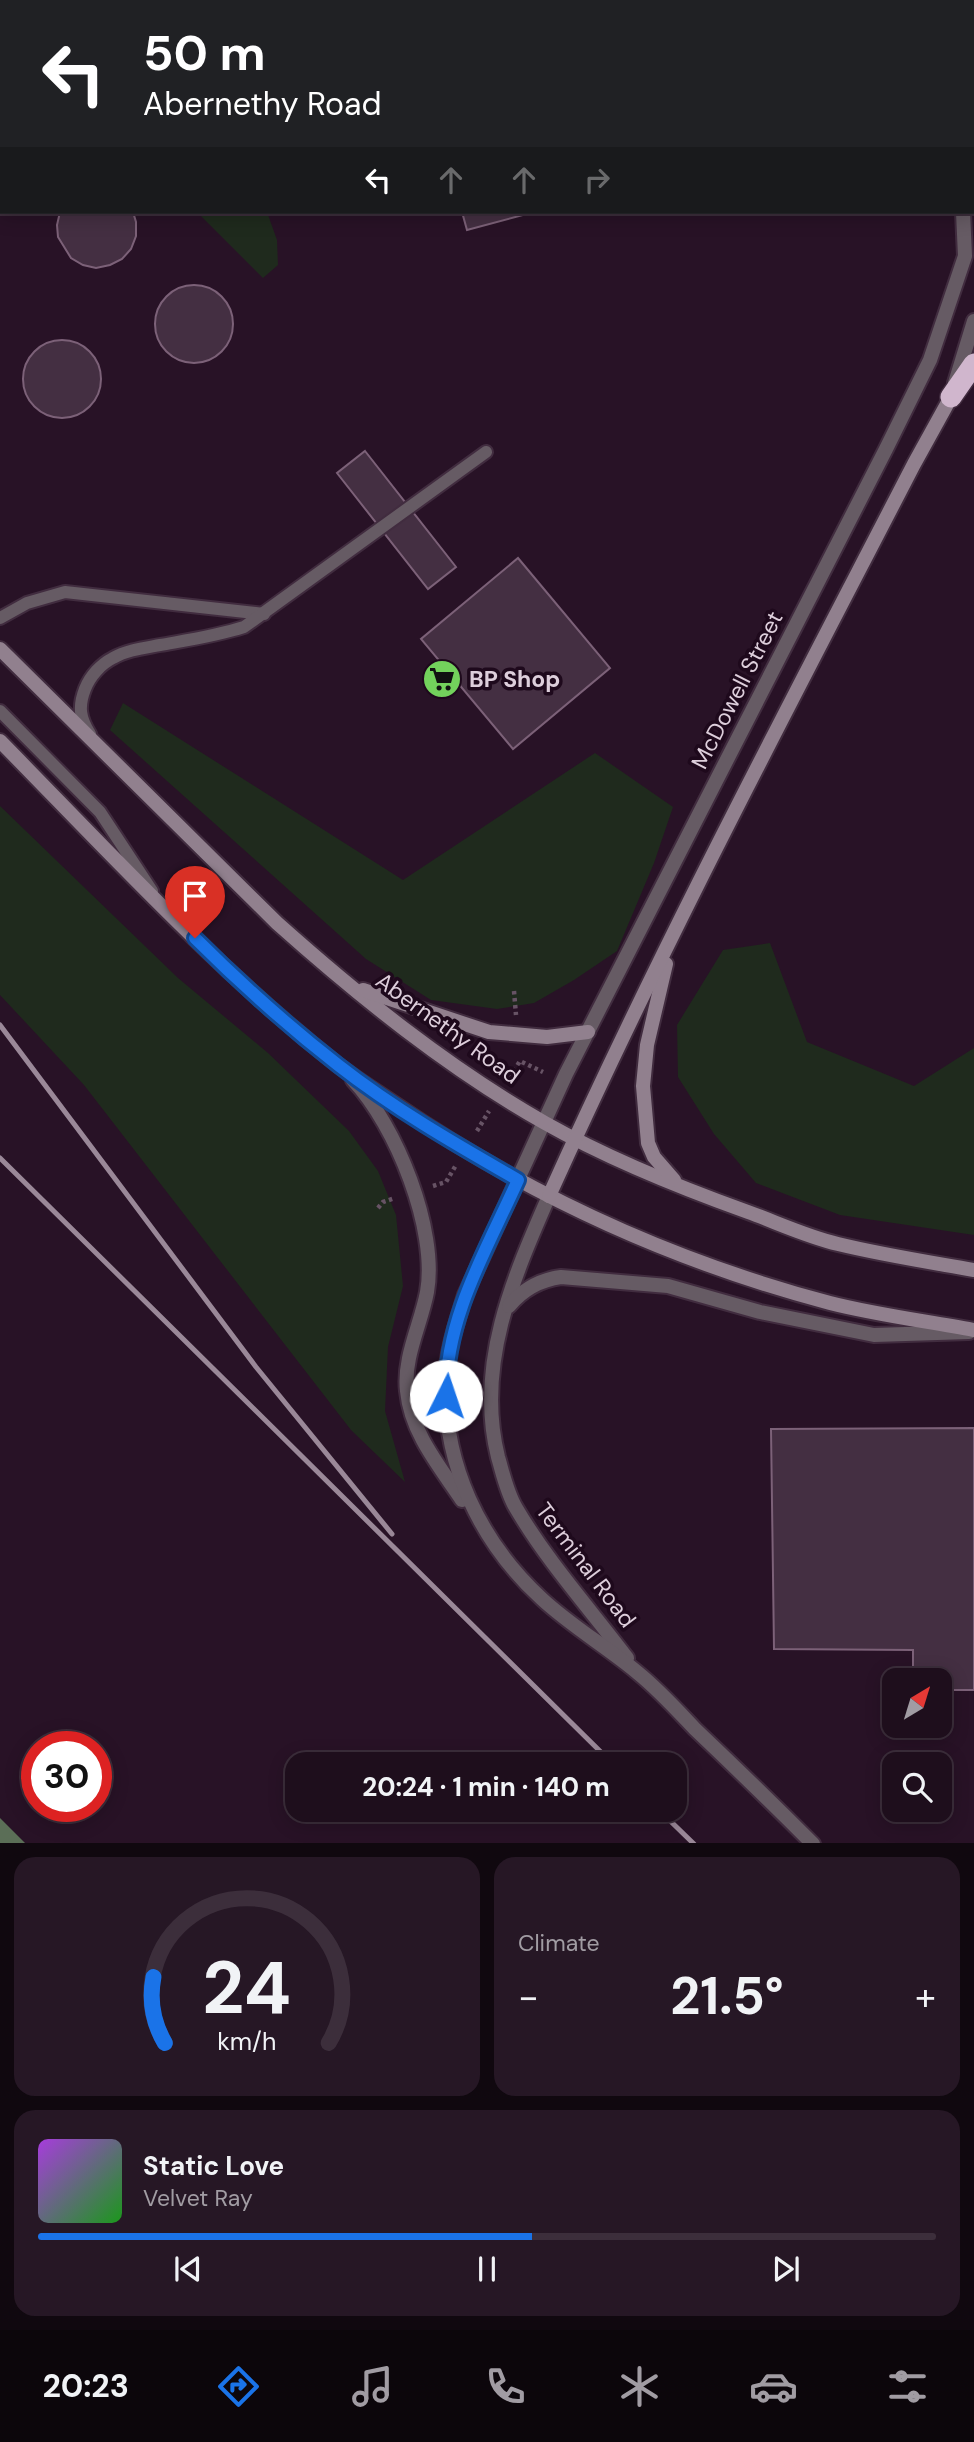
<!DOCTYPE html>
<html lang="en">
<head>
<meta charset="utf-8">
<style>
	body { margin:0; font-family:"DM Sans",sans-serif; background:#261725; color:#f1f3f6; height:100vh; display:flex; flex-direction:column; font-size:26px; white-space:nowrap }
	* { box-sizing:border-box; margin:0 }
	p { font-size:23px; color:#a19ca3 }
	.icon { flex:none; width:38px; height:38px; fill:none; stroke:currentColor; stroke-width:2; stroke-linecap:round; stroke-linejoin:round }
	.map { position:relative; height:1843px; overflow:hidden }
	.panel { display:flex; flex-direction:column; gap:14px; padding:14px; background:#10080f; flex:1 }
	.panel>* { flex:none }
	.guide { position:absolute; left:0px; top:0px; width:975px; height:214px; box-shadow:0 4px 18px #0003,0 0 0 2px #3c2e3b; background:#202124; color:#fff; overflow:hidden }
	.needle { width:46px; rotate:38deg }
	.buttons { position:absolute; left:882px; top:1668px; display:grid; gap:14px }
	.buttons a { display:grid; place-items:center; width:70px; height:70px; border-radius:14px; background:#1e0e1c; box-shadow:0 4px 18px #0003,0 0 0 2px #3c2e3b; font-size:35px }
	.speed { position:absolute; left:21px; top:1731px; display:flex; gap:14px; font-size:35px; font-weight:700; text-align:center }
	.speed>* { display:grid; place-content:center; width:91px; height:91px; border-radius:50%; background:#1e0e1c; box-shadow:0 4px 18px #0003,0 0 0 2px #3c2e3b; line-height:1 }
	.speed .limit { border:10px solid #d22; background:#fff; color:#111 }
	.pin { position:absolute; display:grid; place-items:center; width:60px; height:60px; color:#fff; margin:-72px -30px; border-radius:50% 50% 50% 0; rotate:-45deg; box-shadow:0 0 7px #0007 }
	.pin .icon { rotate:45deg }
	.me { position:absolute; width:77px; margin:-38px; rotate:4deg; stroke-linejoin:round; filter:drop-shadow(0 0 5px #0008) }
	.turn { display:flex; align-items:center; gap:24px; height:147px; padding:0 28px; font-size:32px }
	.turn .icon { width:91px; height:91px; stroke-width:2.5 }
	.turn b { display:block; font-size:49px; line-height:60px }
	.lanes { display:flex; align-items:center; height:66px; padding:0 28px; background:#0003; justify-content:center; gap:35px; direction:ltr }
	.lanes .off { opacity:.35 }
	.big { font-size:52px; font-weight:700; line-height:1.1 }
	.panel .tile { flex:1; display:flex; flex-direction:column; justify-content:center; gap:10px; min-width:0; padding:0 24px; border-radius:21px; background:#261725 }
	.panel .dial { align-items:center; gap:0 }
	.dial svg { height:182px; overflow:visible; fill:none; stroke:#3c2e3b; stroke-width:7; stroke-linecap:round; text-anchor:middle }
	.dial text { fill:#f1f3f6; stroke:none }
	.song { display:flex; align-items:center; gap:21px }
	.cover { width:84px; height:84px; border-radius:10px; background:linear-gradient(135deg,hsl(280 70% 55%),hsl(120 70% 35%)) }
	.played { height:7px; border-radius:4px; background:linear-gradient(90deg,#1a73e8 55%,#3c2e3b 55%) }
	.keys { display:flex; justify-content:space-around; direction:ltr }
	.heat { display:flex; justify-content:space-between; align-items:center; font-size:38px; direction:ltr }
	.panel .tiles { flex:1; display:grid; gap:14px; grid-template-columns:1fr 1fr }
	.tile:last-child { grid-column:span 2 }
	.trip { position:absolute; left:285px; top:1752px; width:402px; height:70px; border-radius:21px; background:#1e0e1c; box-shadow:0 4px 18px #0003,0 0 0 2px #3c2e3b; font-weight:700; line-height:70px; text-align:center }
	.menu { display:flex; height:112px; justify-content:space-around; align-items:center; background:#0c060b; color:#a19ca3 }
	.menu .icon { width:49px; height:49px }
	.menu .current { color:#1a73e8 }
	.menu b { font-size:32px; color:#f1f3f6 }
	.map>svg:first-child { display:block }
	.green { fill:#1f2a1d }
	.water { fill:#5b6e57 }
	.building { fill:#442f42; stroke:#7c6178; stroke-width:2 }
	.lines { fill:none; stroke-linecap:round; stroke-linejoin:round }
	.lane-casing { stroke:#412c3f; stroke-width:16 }
	.street-casing { stroke:#412c3f; stroke-width:18 }
	.secondary-casing { stroke:#412c3f; stroke-width:18 }
	.highway-casing { stroke:#412c3f; stroke-width:24 }
	.path { stroke:#675365; stroke-width:4.5; stroke-dasharray:3.5 3.5; stroke-linecap:butt }
	.lane { stroke:#665b64; stroke-width:12 }
	.street { stroke:#665b64; stroke-width:14 }
	.secondary { stroke:#91808e; stroke-width:14 }
	.highway { stroke:#d0b6cd; stroke-width:21 }
	.rail { stroke:#9a8898; stroke-width:5 }
	.route-casing { stroke:#114b97; stroke-width:18 }
	.route { stroke:#1a73e8; stroke-width:12 }
	.labels { text-anchor:middle; dominant-baseline:central; stroke-width:7; stroke-linejoin:round; paint-order:stroke }
	.poi-label { font-size:23px; font-weight:bold; fill:#ddcedb; stroke:#1e091c; text-anchor:start }
	.street-label { font-size:23px; fill:#ddcedb; stroke:#1e091c }
</style>
</head>
<body>
<div class="map">
<svg width="974" height="1844" viewBox="0 0 974 1844">
	<rect width="100%" height="100%" fill="#281226"/>
	<g class="green">
		<path d="M 0,0 L 208,0 L 208,2 L 2,2 L 2,17 Z"/>
		<path d="M 197,212 L 267,212 L 277,240 L 278,265 L 263,278 Z"/>
		<path d="M 123,703 L 403,880 L 595,753 L 673,807 L 654,863 L 617,951 L 574,980 L 534,1003 L 497,1009 L 431,1000 L 366,959 L 110,730 Z"/>
		<path d="M 0,806 L 178,978 L 268,1053 L 349,1131 L 378,1171 L 396,1215 L 403,1286 L 388,1347 L 385,1411 L 405,1482 L 351,1430 L 84,1085 L 0,995 Z"/>
		<path d="M 770,943 L 807,1042 L 914,1086 L 974,1048 L 974,1235 L 840,1215 L 756,1183 L 714,1134 L 678,1077 L 677,1025 L 723,950 Z"/>
	</g>
	<path class="water" d="M 0,1818 L 25,1843 L 0,1843 Z"/>
	<g class="building">
		<path d="M 445,0 L 510,0 L 508,2 Z"/>
		<path d="M 0,91 L 2,92 L 2,170 L 0,170 Z"/>
		<path d="M 60,212 L 133,212 L 136,222 L 136,236 L 131,249 L 122,259 L 110,265 L 96,268 L 83,265 L 71,258 L 58,237 L 57,225 Z"/>
		<path d="M 462,212 L 534,212 L 467,230 Z"/>
		<circle cx="194" cy="324" r="39"/>
		<circle cx="62" cy="379" r="39"/>
		<path d="M 365,451 L 456,567 L 428,589 L 337,473 Z"/>
		<path d="M 518,558 L 610,668 L 513,749 L 421,639 Z"/>
		<path d="M 974,1428 L 974,1690 L 940,1690 L 940,1680 L 913,1680 L 913,1650 L 774,1649 L 771,1429 Z"/>
	</g>
	<g class="lines">
		<defs>
			<g id="lane">
				<path d="M 0,618 L 27,603 L 65,592 L 264,614"/>
				<path d="M 0,711 L 100,812 L 152,891"/>
				<path d="M 90,734 C 80,718 78,707 85,689 C 90,676 101,664 113,658 C 127,650 144,648 160,645 C 188,640 216,636 244,627 L 486,452"/>
			</g>
			<g id="street">
				<path d="M 643,0 L 647,2"/>
				<path d="M 973,146 L 974,147"/>
				<path d="M 955,383 L 974,321"/>
				<path d="M 353,1080 C 396,1125 438,1230 427,1292 C 421,1324 403,1358 407,1391 C 411,1433 440,1467 462,1500"/>
				<path d="M 549,1196 C 513,1278 475,1366 498,1457 C 503,1474 507,1493 516,1508 C 547,1561 590,1609 627,1658"/>
				<path d="M 509,1306 C 523,1289 539,1280 561,1277 L 668,1286 L 760,1312 L 874,1335 L 969,1332"/>
				<path d="M 813,1844 C 774,1805 735,1767 695,1729 C 677,1710 659,1690 638,1673 C 607,1647 571,1626 542,1599 C 480,1542 442,1463 446,1378 C 447,1350 457,1322 465,1295 L 566,1074 L 886,449 L 930,360 L 965,256 L 963,212"/>
			</g>
			<g id="secondary">
				<path d="M 0,649 L 277,923 C 360,997 448,1068 545,1123 C 607,1158 681,1188 748,1212 C 778,1223 808,1237 838,1244 C 883,1255 929,1262 974,1270"/>
				<path d="M 0,741 C 109,852 215,968 338,1065 C 356,1079 377,1092 396,1105 C 528,1195 675,1262 830,1303 C 877,1315 926,1321 974,1330"/>
				<path d="M 666,964 L 647,1045 L 643,1086 L 648,1143 L 654,1157 L 674,1180"/>
				<path d="M 363,990 L 489,1032 L 547,1037 L 588,1032"/>
				<path d="M 549,1196 C 661,947 789,706 914,464 L 951,397"/>
			</g>
			<path id="highway" d="M 951,397 L 974,364"/>
		</defs>
		<use href="#lane" class="lane-casing"/>
		<use href="#street" class="street-casing"/>
		<use href="#secondary" class="secondary-casing"/>
		<use href="#highway" class="highway-casing"/>
		<g class="path">
			<path d="M 514,991 L 516,1015"/>
			<path d="M 510,1077 L 520,1061 L 543,1072"/>
			<path d="M 477,1131 L 489,1111"/>
			<path d="M 433,1186 L 446,1182 L 456,1165"/>
			<path d="M 378,1208 L 383,1202 L 395,1198"/>
		</g>
		<use href="#lane" class="lane"/>
		<use href="#street" class="street"/>
		<use href="#secondary" class="secondary"/>
		<use href="#highway" class="highway"/>
		<g class="rail">
			<path d="M 0,1025 L 256,1367 L 392,1534"/>
			<path d="M 0,1158 L 613,1764"/>
			<path d="M 659,1810 L 694,1844"/>
		</g>
	</g>
	<g class="lines">
		<defs>
			<path id="route" d="M 195,938 C 240,983 288,1026 338,1065 C 394,1109 457,1145 518,1180 C 487,1249 445,1318 446,1396"/>
		</defs>
		<use href="#route" class="route-casing"/>
		<use href="#route" class="route"/>
	</g>
	<defs>
		<symbol id="supermarket-disc" viewBox="-11 -11 22 22"><circle r="9.5" fill="#73d25c" stroke="#1e091c"/><path d="M-6-5.5h2.5l.6 2H6L4.5 2H-2.5L-4.4-4H-6ZM-1.5 3.2a1.3 1.3 0 1 0 .1 0ZM3 3.2a1.3 1.3 0 1 0 .1 0Z" fill="#111"/></symbol>
	</defs>
	<g fill-rule="evenodd">
		<use href="#supermarket-disc" x="420" y="657" width="44" height="44"/>
	</g>
	<g class="labels">
		<g class="poi-label">
			<text x="469" y="679">BP Shop</text>
		</g>
		<g class="street-label">
			<text transform="translate(737 690) rotate(-63)">McDowell Street</text>
			<text transform="translate(448 1028) rotate(36)">Abernethy Road</text>
			<text transform="translate(586 1565) rotate(53)">Terminal Road</text>
		</g>
	</g>
</svg>
<div class="buttons">
<a><svg class="needle" viewBox="-14 -14 28 28"><path d="M0-13l5 13h-10z" fill="#e53935"/><path d="M0 13l5-13h-10z" fill="#a19ca3"/></svg></a>
<a><svg class="icon" aria-label="search" viewBox="0 0 24 24"><circle cx="10" cy="10" r="6"/><path d="M15 15l6 6"/></svg></a>
</div>
<div class="speed"><div class="limit">30</div></div>
<div class="pin" style="left:195px;top:938px;background:#d93025"><svg class="icon" aria-label="arrive" viewBox="0 0 24 24"><path d="M6 21V4h12l-3 4 3 4H6"/></svg></div>
<svg class="me" style="left:446px;top:1396px" viewBox="-20 -20 40 40"><circle r="19" fill="#fff"/><path d="M0-13L10 11 0 6-10 11z" fill="#1a73e8"/></svg>
<div class="trip">20:24 · 1 min · 140 m</div>
<div class="guide">
<div class="turn"><svg class="icon" aria-label="left" viewBox="0 0 24 24"><path d="M17 20v-9H6M10 6l-5 5 5 5"/></svg><div><b>50 m</b>Abernethy Road</div></div>
<div class="lanes"><svg class="icon" aria-label="left" viewBox="0 0 24 24"><path d="M17 20v-9H6M10 6l-5 5 5 5"/></svg><svg class="icon off" aria-label="ahead" viewBox="0 0 24 24"><path d="M12 20V5M6 11l6-6 6 6"/></svg><svg class="icon off" aria-label="ahead" viewBox="0 0 24 24"><path d="M12 20V5M6 11l6-6 6 6"/></svg><svg class="icon off" aria-label="right" viewBox="0 0 24 24"><path d="M7 20v-9h11M14 6l5 5-5 5"/></svg></div>
</div>
</div>
<section class="panel">
<div class="tiles">
<div class="tile dial"><svg viewBox="0 0 100 80">
<path d="M14 69A42 42 0 1 1 86 69"/>
<path d="M14 69A42 42 0 0 1 9 40" stroke="#1a73e8"/>
<text x="50" y="56" font-size="32" font-weight="700">24</text>
<text x="50" y="72" font-size="11">km/h</text>
</svg></div>
<div class="tile"><p>Climate</p>
<div class="heat"><a>−</a><b class="big">21.5°</b><a>+</a></div>
</div>
<div class="tile">
<div class="song"><i class="cover"></i><div><b>Static Love</b><p>Velvet Ray</p></div></div>
<div class="played"></div>
<div class="keys"><svg class="icon" aria-label="previous" viewBox="0 0 24 24"><path d="M18 5L8 12l10 7zM5 5v14"/></svg><svg class="icon" aria-label="pause" viewBox="0 0 24 24"><path d="M8 5v14M16 5v14"/></svg><svg class="icon" aria-label="next" viewBox="0 0 24 24"><path d="M6 5l10 7-10 7zM19 5v14"/></svg></div>
</div>
</div>
</section>
<nav class="menu">
<b>20:23</b>
<svg class="icon current" aria-label="directions" viewBox="0 0 24 24"><path d="M12 3l9 9-9 9-9-9zM9 14v-3h6M13 9l2 2-2 2"/></svg>
<svg class="icon" aria-label="music" viewBox="0 0 24 24"><path d="M9 18V5l10-2v13"/><circle cx="6" cy="18" r="3"/><circle cx="16" cy="16" r="3"/></svg>
<svg class="icon" aria-label="phone" viewBox="0 0 24 24"><path d="M5 4h4l2 5-3 2q2 4 5 5l2-3 5 2v4C11 20 4 13 5 4z"/></svg>
<svg class="icon" aria-label="climate" viewBox="0 0 24 24"><path d="M12 3v18M4 7l16 10M4 17L20 7"/></svg>
<svg class="icon" aria-label="car" viewBox="0 0 24 24"><path d="M5 17H2v-5l4-1 3-4h7l3 4 3 1v5h-3M9 17h6M6 11h13"/><circle cx="7" cy="17" r="2"/><circle cx="17" cy="17" r="2"/></svg>
<svg class="icon" aria-label="filters" viewBox="0 0 24 24"><path d="M4 7h16M4 17h16"/><circle cx="9" cy="7" r="2"/><circle cx="15" cy="17" r="2"/></svg>
</nav>
</body>
</html>
